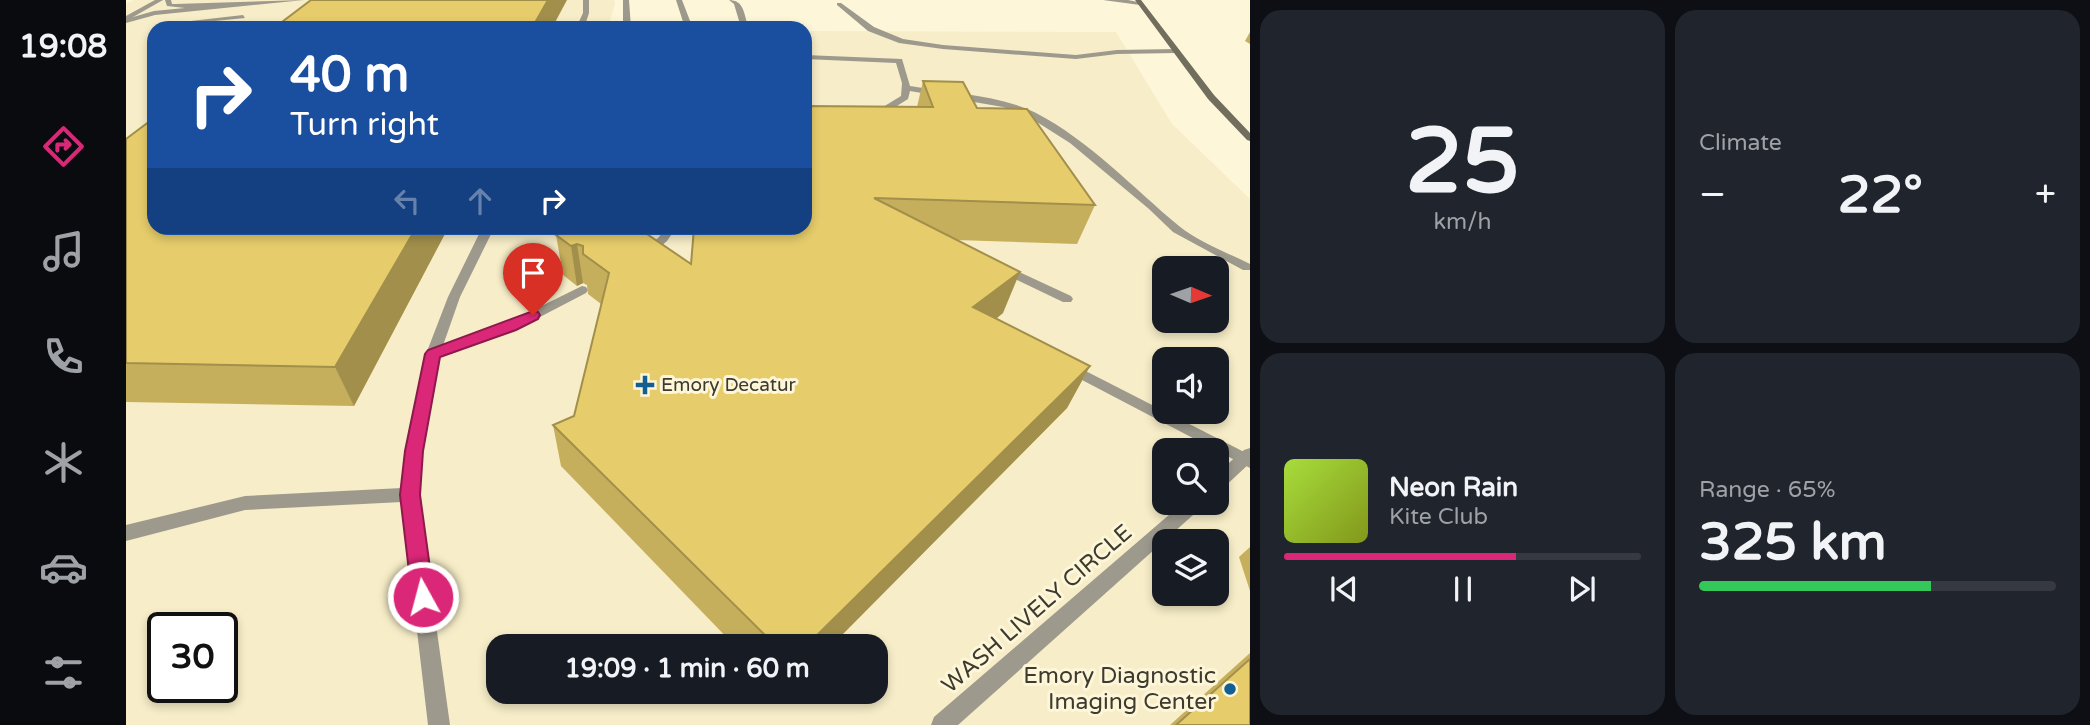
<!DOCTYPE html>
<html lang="en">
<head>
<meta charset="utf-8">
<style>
	body { margin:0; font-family:"Varela Round",sans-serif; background:#20242c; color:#f1f3f6; height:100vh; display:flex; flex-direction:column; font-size:26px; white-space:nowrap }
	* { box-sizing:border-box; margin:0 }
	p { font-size:23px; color:#9ea1a6 }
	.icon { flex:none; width:38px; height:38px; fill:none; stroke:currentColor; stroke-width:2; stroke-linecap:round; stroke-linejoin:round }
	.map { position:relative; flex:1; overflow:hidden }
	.drawer { display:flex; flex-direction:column; gap:10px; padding:10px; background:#0d0f14; width:840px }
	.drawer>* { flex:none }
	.top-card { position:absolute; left:21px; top:21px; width:665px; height:214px; border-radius:21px; box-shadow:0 4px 10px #0003; background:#1a4fa0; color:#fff; overflow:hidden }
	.needle { width:46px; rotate:92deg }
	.fabs { position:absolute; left:1026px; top:256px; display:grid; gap:14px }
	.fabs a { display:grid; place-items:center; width:77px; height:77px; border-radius:14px; background:#171b24; box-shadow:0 4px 10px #0003; font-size:35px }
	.speed { position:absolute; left:21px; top:612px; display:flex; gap:14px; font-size:35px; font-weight:700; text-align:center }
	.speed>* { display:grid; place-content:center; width:91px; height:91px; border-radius:50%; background:#171b24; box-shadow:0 4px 10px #0003; line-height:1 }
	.speed .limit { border:4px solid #111; border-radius:10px; background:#fff; color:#111 }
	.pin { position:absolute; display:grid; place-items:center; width:60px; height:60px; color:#fff; margin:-72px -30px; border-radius:50% 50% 50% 0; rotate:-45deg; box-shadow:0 0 7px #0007 }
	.pin .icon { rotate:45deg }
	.me { position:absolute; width:77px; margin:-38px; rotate:353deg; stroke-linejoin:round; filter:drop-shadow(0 0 5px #0008) }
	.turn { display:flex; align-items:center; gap:24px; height:147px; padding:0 28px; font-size:32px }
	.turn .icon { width:91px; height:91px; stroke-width:2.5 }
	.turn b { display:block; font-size:49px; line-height:60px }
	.lanes { display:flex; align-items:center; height:66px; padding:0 28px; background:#0003; justify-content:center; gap:35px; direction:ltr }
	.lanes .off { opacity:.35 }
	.big { font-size:52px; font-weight:800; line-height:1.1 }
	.drawer .tile { flex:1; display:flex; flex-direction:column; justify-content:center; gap:10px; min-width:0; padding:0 24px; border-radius:21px; background:#20242c }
	.drawer .dial { align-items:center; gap:0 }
	.dial b { font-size:91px; line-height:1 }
	.song { display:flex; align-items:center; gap:21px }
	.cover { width:84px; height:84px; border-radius:10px; background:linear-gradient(135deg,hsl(80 70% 55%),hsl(70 70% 35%)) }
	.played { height:7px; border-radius:4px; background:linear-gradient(90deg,#db2777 65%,#363941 65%) }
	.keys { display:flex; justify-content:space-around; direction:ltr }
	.heat { display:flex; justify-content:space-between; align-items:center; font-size:38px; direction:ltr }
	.charge { height:10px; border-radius:5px; background:linear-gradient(90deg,#34c759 65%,#363941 0) }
	.drawer .tiles { flex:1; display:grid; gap:10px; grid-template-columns:repeat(2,1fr) }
	.trip { position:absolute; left:360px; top:634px; width:402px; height:70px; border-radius:21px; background:#171b24; box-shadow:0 4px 10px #0003; font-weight:800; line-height:70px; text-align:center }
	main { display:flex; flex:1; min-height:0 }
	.menu { display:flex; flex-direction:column; width:126px; justify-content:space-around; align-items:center; background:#090b0e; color:#9ea1a6 }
	.menu .icon { width:49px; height:49px }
	.menu .on { color:#db2777 }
	.menu b { font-size:32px; color:#f1f3f6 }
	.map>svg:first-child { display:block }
	.built { fill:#f7edc8; fill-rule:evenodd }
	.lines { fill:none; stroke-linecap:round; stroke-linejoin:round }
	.lane { fill:#9d998d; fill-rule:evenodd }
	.street { fill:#9d998d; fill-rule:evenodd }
	.secondary { fill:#726e5d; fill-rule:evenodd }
	.wall { fill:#c6af5c }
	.shaded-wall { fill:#a18f4b }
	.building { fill:#e6cc6b; stroke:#a18f4b; stroke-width:2 }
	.route { fill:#db2777; stroke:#8e194d; stroke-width:2 }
	.poi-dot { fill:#145f92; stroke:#fdf6d9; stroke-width:2.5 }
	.labels { text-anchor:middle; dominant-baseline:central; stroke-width:6; stroke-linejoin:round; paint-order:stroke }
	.poi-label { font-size:19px; fill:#3d3a2e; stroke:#fdf6d9; text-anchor:start }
	.near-street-label { font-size:23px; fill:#3d3a2e; stroke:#fdf6d9 }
	.near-poi-label { font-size:23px; fill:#3d3a2e; stroke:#fdf6d9; text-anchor:end }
</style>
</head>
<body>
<main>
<nav class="menu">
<b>19:08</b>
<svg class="icon on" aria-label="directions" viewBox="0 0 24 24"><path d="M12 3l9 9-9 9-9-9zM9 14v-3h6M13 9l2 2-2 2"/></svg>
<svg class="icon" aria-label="music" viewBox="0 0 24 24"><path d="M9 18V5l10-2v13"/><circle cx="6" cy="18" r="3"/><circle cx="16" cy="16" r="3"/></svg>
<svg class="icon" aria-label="phone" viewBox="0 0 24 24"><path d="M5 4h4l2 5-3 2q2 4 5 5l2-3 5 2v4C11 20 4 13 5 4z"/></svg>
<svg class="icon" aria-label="climate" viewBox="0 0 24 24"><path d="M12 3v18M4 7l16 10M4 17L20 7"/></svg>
<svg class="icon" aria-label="car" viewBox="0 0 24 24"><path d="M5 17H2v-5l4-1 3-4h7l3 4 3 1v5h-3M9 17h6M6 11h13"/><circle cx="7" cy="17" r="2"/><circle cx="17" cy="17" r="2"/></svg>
<svg class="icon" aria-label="filters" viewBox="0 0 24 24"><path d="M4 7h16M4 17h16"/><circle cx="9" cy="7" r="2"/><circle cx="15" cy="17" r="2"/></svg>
</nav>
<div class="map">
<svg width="1124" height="725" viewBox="0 0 1124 725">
	<rect width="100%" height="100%" fill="#fdf6d9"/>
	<path class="built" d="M 8,0 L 488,0 L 489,3 L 482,28 L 28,28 L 28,228 L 679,228 L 679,31 L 990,32 L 1046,124 L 1124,199 L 1124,725 L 0,725 L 0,4 ZM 1038,268 L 1090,268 L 1090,320 L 1038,320 ZM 1038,359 L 1090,359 L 1090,411 L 1038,411 ZM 1038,450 L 1090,450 L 1090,502 L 1038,502 ZM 1038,541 L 1090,541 L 1090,593 L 1038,593 ZM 37,628 L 96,628 L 96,688 L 37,688 ZM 373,646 L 751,646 L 751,691 L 373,691 Z"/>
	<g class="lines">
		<g class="lane">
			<path d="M 39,0 L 45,0 L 46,4 L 49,4 L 178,0 L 29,15 L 0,23 L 0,19 L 28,11 L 59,8 L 41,6 Z"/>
			<path d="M 497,0 L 503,0 L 505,28 L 497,28 Z"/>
			<path d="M 550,0 L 556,0 L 566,26 L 614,24 L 608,4 L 603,0 C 618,0 618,14 622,26 L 618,28 L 559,28 Z"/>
			<path d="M 977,0 L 1002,0 L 1017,3 L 1014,5 Z"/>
			<path d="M 711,3 L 715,3 L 748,27 L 777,39 L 817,45 L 950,55 L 991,50 L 1050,49 L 1054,51 L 1050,53 L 991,54 L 950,59 L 817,49 L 773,43 L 742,31 L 711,5 Z"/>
			<path d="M 117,15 L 119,18 L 59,24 L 56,22 Z"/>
			<path d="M 679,55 L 776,59 L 784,86 C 823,93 874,95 910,113 C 964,141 1007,188 1053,226 C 1071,241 1102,253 1124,264 L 1124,270 L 1117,270 L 1047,232 L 1023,209 L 944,143 L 903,117 L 877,107 L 784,91 L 782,99 L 763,111 L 757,111 L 757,107 L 775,96 L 776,83 L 770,63 L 679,59 Z"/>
			<path d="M 539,228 L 550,228 L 541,241 L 524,256 L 516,256 L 516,252 L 533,237 Z"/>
			<path d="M 876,264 L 945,296 L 947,299 L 945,302 L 937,302 L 872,271 L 870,268 Z"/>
			<path d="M 456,286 L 460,287 L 462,290 L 460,293 L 389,330 L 307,359 L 300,354 L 302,351 L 379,324 Z"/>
			<path d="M 942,362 L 1124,455 L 1124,468 L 937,370 L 935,367 L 937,364 Z"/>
		</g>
		<g class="street">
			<path d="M 29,0 L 37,0 L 0,21 L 0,16 Z"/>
			<path d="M 457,0 L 463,0 L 463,13 L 458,28 L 450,28 L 457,13 Z"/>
			<path d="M 356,228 L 368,228 L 334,297 L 314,354 L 296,451 L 292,495 L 324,725 L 302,725 L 276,502 L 119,510 L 0,541 L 0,525 L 119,496 L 276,488 L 280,451 L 300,354 L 322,297 Z"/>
			<path d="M 1124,448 L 1124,463 L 1096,489 L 1090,491 L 1090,474 L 1118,450 Z"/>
			<path d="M 1058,502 L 1078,502 L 1076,507 L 832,725 L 805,725 L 808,717 Z"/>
		</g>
		<path class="secondary" d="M 1009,0 L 1015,0 L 1088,95 L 1124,133 L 1124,141 L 1121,140 L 1082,99 Z"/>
	</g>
	<g class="wall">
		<path d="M 1124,32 L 1124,44 L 1119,41 Z"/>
		<path d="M 797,81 L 851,108 L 969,205 L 951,244 L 830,240 L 877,313 L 870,319 L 964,366 L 941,408 L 705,646 L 609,646 L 435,466 L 427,425 L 448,416 L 475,304 L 462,294 L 461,285 L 457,283 L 451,286 L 437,275 L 430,235 L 565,264 L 791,107 Z"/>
		<path d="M 0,139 L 28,228 L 322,228 L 228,406 L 0,402 Z"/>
		<path d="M 1124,547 L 1124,591 L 1113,557 Z"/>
		<path d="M 1124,653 L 1124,725 L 1044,725 Z"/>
	</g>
	<g class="shaded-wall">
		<path d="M 422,0 L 441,0 L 426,28 L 406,28 Z"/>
		<path d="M 290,228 L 322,228 L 228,406 L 209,367 Z"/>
		<path d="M 451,244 L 457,283 L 451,286 L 445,246 Z"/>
		<path d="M 894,272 L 877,313 L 832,348 L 847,307 Z"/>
		<path d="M 964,366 L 941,408 L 705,646 L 680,646 Z"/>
	</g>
	<g class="building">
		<path d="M 185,0 L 422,0 L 406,28 L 148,28 Z"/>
		<path d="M 797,81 L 837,82 L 851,108 L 901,109 L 969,205 L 748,198 L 894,272 L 847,307 L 964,366 L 680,646 L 650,646 L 427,425 L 448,416 L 483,273 L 457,254 L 457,246 L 451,244 L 445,246 L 430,235 L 449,228 L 512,228 L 565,264 L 568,228 L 679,228 L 679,106 L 807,107 Z"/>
		<path d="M 28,118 L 28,228 L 290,228 L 209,367 L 0,363 L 0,139 Z"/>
		<path d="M 1124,659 L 1124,725 L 1050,725 Z"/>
	</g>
	<path class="route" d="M 407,311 L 412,312 L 414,315 L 412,319 L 390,330 L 314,357 L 297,451 L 294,495 L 308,597 L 304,605 L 297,607 L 289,605 L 286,597 L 274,495 L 279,451 L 299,354 L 302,350 Z"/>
	<g class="poi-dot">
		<path d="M515.5 374.5h7v7h7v7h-7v7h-7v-7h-7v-7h7z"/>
		<circle cx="1104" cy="689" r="7"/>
	</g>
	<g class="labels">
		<g class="poi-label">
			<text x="535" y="385">Emory Decatur</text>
		</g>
		<g class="near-street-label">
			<text transform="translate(911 609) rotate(-41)">WASH LIVELY CIRCLE</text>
		</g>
		<g class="near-poi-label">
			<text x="1090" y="676">Emory Diagnostic<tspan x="1090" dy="26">Imaging Center</tspan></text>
		</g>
	</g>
</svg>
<div class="fabs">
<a><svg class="needle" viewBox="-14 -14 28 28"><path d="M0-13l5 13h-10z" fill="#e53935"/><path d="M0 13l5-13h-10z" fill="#9ea1a6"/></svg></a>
<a><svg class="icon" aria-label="sound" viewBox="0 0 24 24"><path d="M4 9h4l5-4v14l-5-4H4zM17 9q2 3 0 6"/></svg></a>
<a><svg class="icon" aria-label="search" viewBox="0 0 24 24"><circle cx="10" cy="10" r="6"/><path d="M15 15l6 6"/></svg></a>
<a><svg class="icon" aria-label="layers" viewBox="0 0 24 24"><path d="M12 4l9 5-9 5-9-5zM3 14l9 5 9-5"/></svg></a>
</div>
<div class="speed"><div class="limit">30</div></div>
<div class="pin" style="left:407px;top:315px;background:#d93025"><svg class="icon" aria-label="arrive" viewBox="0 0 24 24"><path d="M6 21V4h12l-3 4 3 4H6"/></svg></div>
<svg class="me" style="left:297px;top:597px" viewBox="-20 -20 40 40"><circle r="17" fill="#db2777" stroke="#fff" stroke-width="3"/><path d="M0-11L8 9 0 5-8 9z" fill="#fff"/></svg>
<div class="trip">19:09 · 1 min · 60 m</div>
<div class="top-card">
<div class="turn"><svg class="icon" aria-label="right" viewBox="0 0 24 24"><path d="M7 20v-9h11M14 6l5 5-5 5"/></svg><div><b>40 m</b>Turn right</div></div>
<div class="lanes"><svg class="icon off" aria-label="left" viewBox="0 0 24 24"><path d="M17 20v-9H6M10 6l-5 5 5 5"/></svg><svg class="icon off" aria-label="ahead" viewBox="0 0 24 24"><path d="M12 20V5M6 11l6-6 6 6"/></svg><svg class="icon" aria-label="right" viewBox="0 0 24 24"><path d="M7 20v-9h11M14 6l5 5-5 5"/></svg></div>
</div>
</div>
<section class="drawer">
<div class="tiles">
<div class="tile dial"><b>25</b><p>km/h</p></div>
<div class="tile"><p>Climate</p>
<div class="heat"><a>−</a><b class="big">22°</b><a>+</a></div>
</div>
<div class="tile">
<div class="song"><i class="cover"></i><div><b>Neon Rain</b><p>Kite Club</p></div></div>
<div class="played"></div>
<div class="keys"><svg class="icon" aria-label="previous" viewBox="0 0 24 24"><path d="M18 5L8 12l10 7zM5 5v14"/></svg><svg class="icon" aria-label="pause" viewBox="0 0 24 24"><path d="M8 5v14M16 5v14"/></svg><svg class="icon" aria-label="next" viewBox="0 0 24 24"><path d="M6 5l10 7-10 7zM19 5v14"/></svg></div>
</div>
<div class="tile"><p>Range · 65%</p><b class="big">325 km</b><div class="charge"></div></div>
</div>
</section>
</main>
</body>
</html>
